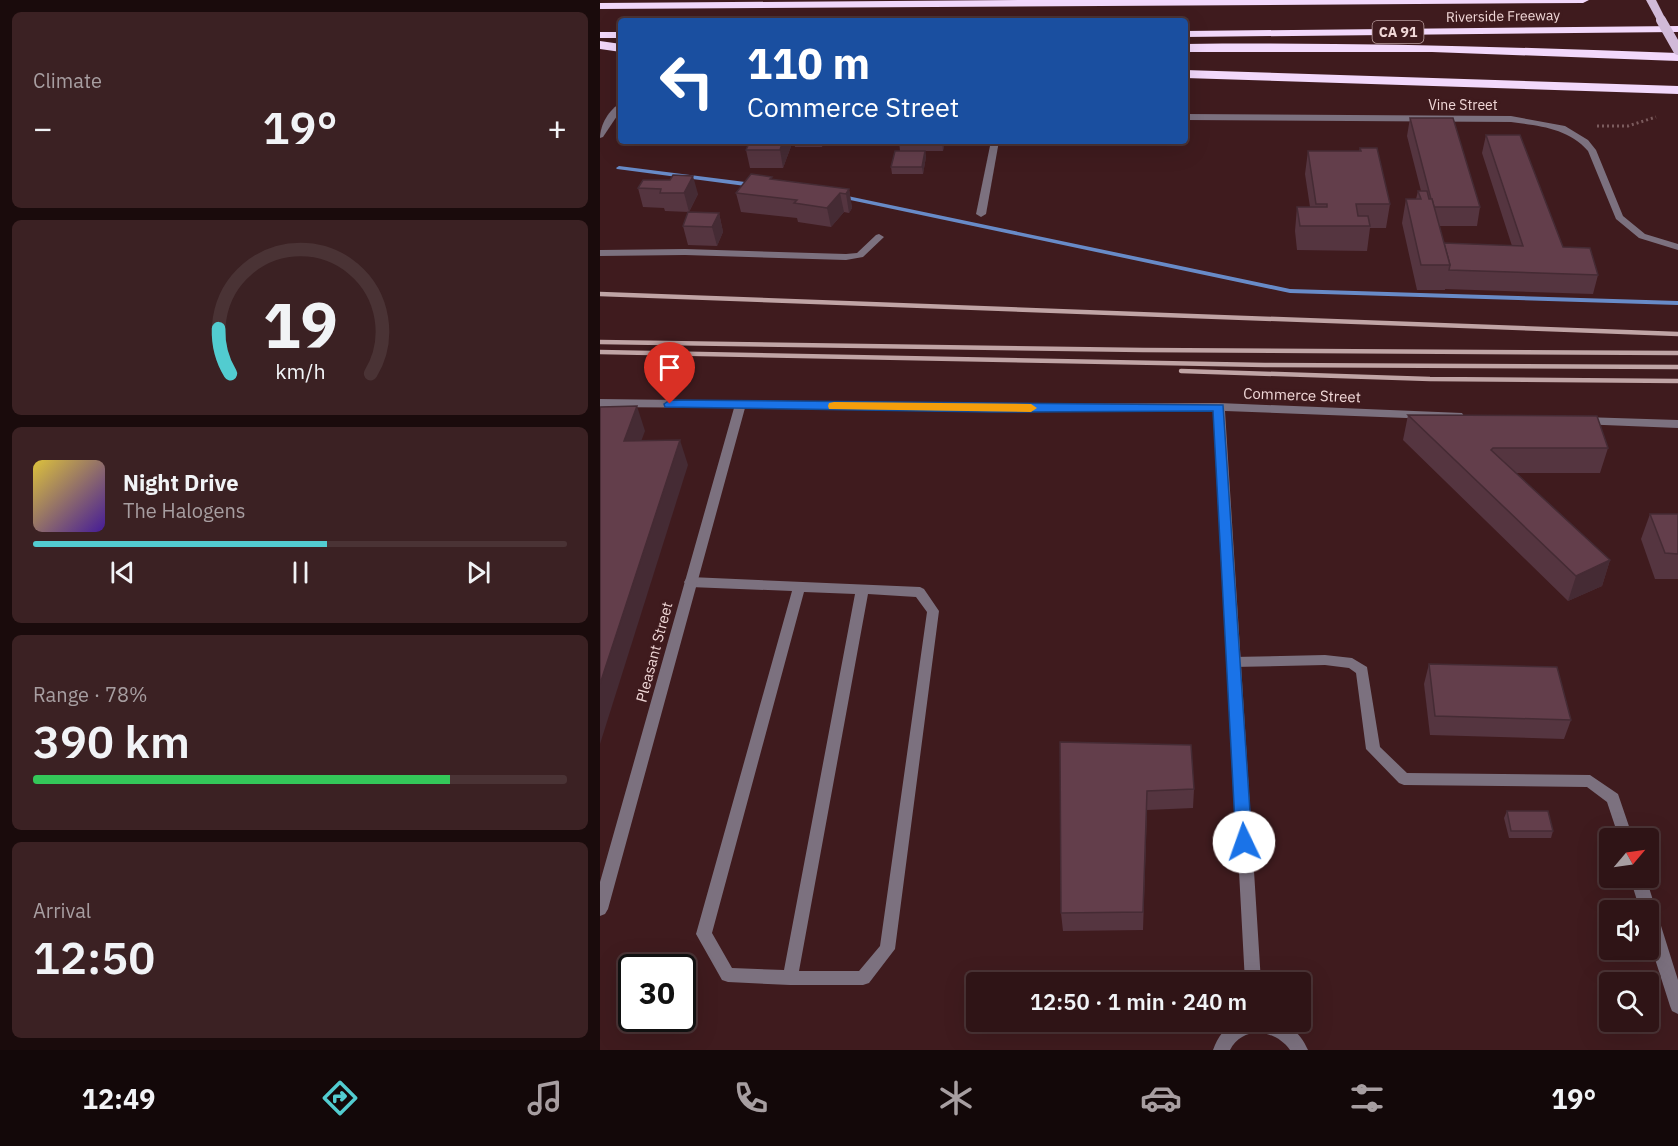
<!DOCTYPE html>
<html lang="en">
<head>
<meta charset="utf-8">
<style>
	body { margin:0; font-family:"IBM Plex Sans",sans-serif; background:#3b2123; color:#f1f3f6; height:100vh; display:flex; flex-direction:column; font-size:22px; white-space:nowrap }
	* { box-sizing:border-box; margin:0 }
	p { font-size:20px; color:#a79ea1 }
	.icon { flex:none; width:33px; height:33px; fill:none; stroke:currentColor; stroke-width:2; stroke-linecap:round; stroke-linejoin:round }
	.map { position:relative; flex:1; overflow:hidden }
	.drawer { display:flex; flex-direction:column; gap:12px; padding:12px; background:#1a0b0c; width:600px }
	.drawer>* { flex:none }
	.guide { position:absolute; left:18px; top:18px; width:570px; height:126px; border-radius:6px; box-shadow:0 6px 24px #0002,0 0 0 2px #4a3335; background:#1a4fa0; color:#fff; overflow:hidden }
	.needle { width:39px; rotate:61deg }
	.buttons { position:absolute; left:999px; top:828px; display:grid; gap:12px }
	.buttons a { display:grid; place-items:center; width:60px; height:60px; border-radius:6px; background:#2f1416; box-shadow:0 6px 24px #0002,0 0 0 2px #4a3335; font-size:30px }
	.speed { position:absolute; left:18px; top:954px; display:flex; gap:12px; font-size:30px; font-weight:700; text-align:center }
	.speed>* { display:grid; place-content:center; width:78px; height:78px; border-radius:50%; background:#2f1416; box-shadow:0 6px 24px #0002,0 0 0 2px #4a3335; line-height:1 }
	.speed .limit { border:3px solid #111; border-radius:9px; background:#fff; color:#111 }
	.pin { position:absolute; display:grid; place-items:center; width:51px; height:51px; color:#fff; margin:-62px -26px; border-radius:50% 50% 50% 0; rotate:-45deg; box-shadow:0 0 6px #0007 }
	.pin .icon { rotate:45deg }
	.me { position:absolute; width:66px; margin:-33px; rotate:357deg; stroke-linejoin:round; filter:drop-shadow(0 0 4px #0008) }
	.turn { display:flex; align-items:center; gap:21px; height:126px; padding:0 30px; font-size:27px }
	.turn .icon { width:78px; height:78px; stroke-width:2.5 }
	.turn b { display:block; font-size:42px; line-height:51px }
	.big { font-size:45px; font-weight:600; line-height:1.1 }
	.drawer .tile { flex:1; display:flex; flex-direction:column; justify-content:center; gap:9px; min-width:0; padding:0 21px; border-radius:9px; background:#3b2123 }
	.drawer .dial { align-items:center; gap:0 }
	.dial svg { height:156px; overflow:visible; fill:none; stroke:#4a3335; stroke-width:7; stroke-linecap:round; text-anchor:middle }
	.dial text { fill:#f1f3f6; stroke:none }
	.song { display:flex; align-items:center; gap:18px }
	.cover { width:72px; height:72px; border-radius:9px; background:linear-gradient(135deg,hsl(50 70% 55%),hsl(260 70% 35%)) }
	.played { height:6px; border-radius:3px; background:linear-gradient(90deg,#52ccd0 55%,#4a3335 55%) }
	.keys { display:flex; justify-content:space-around; direction:ltr }
	.heat { display:flex; justify-content:space-between; align-items:center; font-size:33px; direction:ltr }
	.charge { height:9px; border-radius:4px; background:linear-gradient(90deg,#34c759 78%,#4a3335 0) }
	.trip { position:absolute; left:366px; top:972px; width:345px; height:60px; border-radius:6px; background:#2f1416; box-shadow:0 6px 24px #0002,0 0 0 2px #4a3335; font-weight:600; line-height:60px; text-align:center }
	.tabs { display:flex; height:96px; justify-content:space-around; align-items:center; background:#130809; color:#a79ea1 }
	.tabs .icon { width:42px; height:42px }
	.tabs .on { color:#52ccd0 }
	.tabs b { font-size:27px; color:#f1f3f6 }
	main { display:flex; flex:1; min-height:0 }
	.map>svg:first-child { display:block }
	.lines { fill:none; stroke-linecap:round; stroke-linejoin:round }
	.stream { fill:#688bc8; fill-rule:evenodd }
	.path { stroke:#7b5b5d; stroke-width:3; stroke-dasharray:2 3; stroke-linecap:butt }
	.lane { fill:#7c717f; fill-rule:evenodd }
	.street { fill:#7c717f; fill-rule:evenodd }
	.primary { fill:#d1bad8; fill-rule:evenodd }
	.highway { fill:#f2d8fb; fill-rule:evenodd }
	.rail { stroke:#c0a4a5; stroke-width:4.5 }
	.primary-bridge { stroke:#d1bad8; stroke-width:10 }
	.wall { fill:#553540 }
	.shaded-wall { fill:#452b34 }
	.building { fill:#633e4b; stroke:#452b34; stroke-width:1.5 }
	.route { fill:#1a73e8; stroke:#114b97; stroke-width:1.5 }
	.slow { fill:#f59e0b }
	.labels { text-anchor:middle; dominant-baseline:central; stroke-width:6; stroke-linejoin:round; paint-order:stroke }
	.far-street-label { font-size:14px; fill:#f0d7d7; stroke:#3f1b1e }
	.shield { fill:#3f1b1e; stroke:#bb9fa0; stroke-width:1.5 }
	.shield-label { font-size:14px; font-weight:bold; fill:#f0d7d7 }
	.street-label { font-size:15px; fill:#f0d7d7; stroke:#3f1b1e }
</style>
</head>
<body>
<main>
<section class="drawer">
<div class="tile"><p>Climate</p>
<div class="heat"><a>−</a><b class="big">19°</b><a>+</a></div>
</div>
<div class="tile dial"><svg viewBox="0 0 100 80">
<path d="M14 69A42 42 0 1 1 86 69"/>
<path d="M14 69A42 42 0 0 1 8 46" stroke="#52ccd0"/>
<text x="50" y="56" font-size="32" font-weight="700">19</text>
<text x="50" y="72" font-size="11">km/h</text>
</svg></div>
<div class="tile">
<div class="song"><i class="cover"></i><div><b>Night Drive</b><p>The Halogens</p></div></div>
<div class="played"></div>
<div class="keys"><svg class="icon" aria-label="previous" viewBox="0 0 24 24"><path d="M18 5L8 12l10 7zM5 5v14"/></svg><svg class="icon" aria-label="pause" viewBox="0 0 24 24"><path d="M8 5v14M16 5v14"/></svg><svg class="icon" aria-label="next" viewBox="0 0 24 24"><path d="M6 5l10 7-10 7zM19 5v14"/></svg></div>
</div>
<div class="tile"><p>Range · 78%</p><b class="big">390 km</b><div class="charge"></div></div>
<div class="tile"><p>Arrival</p><b class="big">12:50</b></div>
</section>
<div class="map">
<svg width="1078" height="1050" viewBox="0 0 1078 1050">
	<rect width="100%" height="100%" fill="#3f1b1e"/>
	<g class="lines">
		<g class="stream">
			<path d="M 19,166 L 153,183 L 156,185 L 153,187 L 17,169 L 16,168 Z"/>
			<path d="M 238,194 L 690,289 L 1078,301 L 1078,305 L 690,293 L 236,197 L 235,196 Z"/>
		</g>
		<path class="path" d="M 997,126 L 1028,126 L 1056,117"/>
		<g class="lane">
			<path d="M 279,234 L 284,237 L 263,257 L 246,260 L 85,255 L 0,256 L 0,250 L 85,249 L 246,254 L 257,253 L 276,235 Z"/>
			<path d="M 90,577 L 320,587 L 324,589 L 339,611 L 295,949 L 269,983 L 263,985 L 190,985 L 128,982 L 122,980 L 96,934 L 192,591 L 90,587 L 86,585 L 84,582 L 86,579 ZM 204,592 L 255,594 L 184,970 L 132,968 L 112,933 ZM 268,594 L 316,597 L 327,612 L 280,946 L 259,971 L 199,971 Z"/>
			<path d="M 725,655 L 752,658 L 767,667 L 780,747 L 807,773 L 990,775 L 1018,794 L 1033,838 L 1019,838 L 1007,802 L 987,787 L 804,785 L 799,783 L 766,749 L 756,673 L 749,668 L 725,665 L 633,667 L 628,666 L 626,662 L 628,658 L 633,657 Z"/>
			<path d="M 1030,878 L 1046,878 L 1078,980 L 1078,1014 L 1072,1011 L 1070,1006 L 1048,937 L 1048,910 L 1040,910 Z"/>
		</g>
		<g class="street">
			<path d="M 21,103 L 21,110 L 3,137 L 0,138 C 0,125 9,109 21,103 Z"/>
			<path d="M 585,114 L 911,116 L 965,126 L 988,140 L 996,150 L 1023,216 L 1045,234 L 1078,244 L 1078,250 L 1039,238 L 1016,219 L 988,151 C 968,128 939,126 911,122 L 585,120 Z"/>
			<path d="M 391,141 L 399,141 L 386,214 L 381,217 L 376,214 Z"/>
			<path d="M 0,399 L 392,404 L 619,403 L 862,413 L 864,416 L 858,420 L 625,411 L 661,982 L 645,982 L 614,411 L 392,412 L 145,408 L 8,909 L 5,914 L 0,916 L 0,882 L 134,408 L 0,407 Z"/>
			<path d="M 983,417 L 1078,420 L 1078,428 L 979,424 L 977,421 L 979,418 Z"/>
			<path d="M 638,1022 C 668,1022 694,1017 708,1050 L 690,1050 C 675,1029 643,1025 630,1050 L 613,1050 C 618,1037 624,1027 638,1022 Z"/>
		</g>
		<path class="primary" d="M 1046,0 L 1056,0 L 1066,20 L 1064,22 L 1058,22 Z"/>
		<g class="highway">
			<path d="M 433,0 L 989,0 L 983,3 L 0,9 L 0,3 Z"/>
			<path d="M 1078,26 L 1078,32 L 585,37 L 585,31 Z"/>
			<rect x="0" y="32" width="21" height="6"/>
			<path d="M 0,41 L 21,44 L 21,52 L 0,49 Z"/>
			<path d="M 585,44 C 749,42 914,47 1078,53 L 1078,61 L 832,52 L 585,52 Z"/>
			<path d="M 585,70 L 1078,86 L 1078,94 L 585,78 Z"/>
		</g>
		<g class="rail">
			<path d="M 0,294 L 1078,334"/>
			<path d="M 0,342 L 543,350 L 1078,353"/>
			<path d="M 0,352 L 665,365 L 1078,367"/>
			<path d="M 581,371 L 830,379 L 1078,381"/>
		</g>
		<path class="primary-bridge" d="M 1061,20 L 1078,50"/>
	</g>
	<g class="wall">
		<path d="M 810,118 L 880,207 L 877,226 L 839,226 L 844,245 L 912,246 L 882,153 L 886,135 L 963,247 L 998,275 L 993,294 L 845,289 L 845,290 L 817,290 L 802,223 L 806,199 L 816,199 L 818,191 L 821,191 L 807,136 Z"/>
		<path d="M 193,141 L 183,168 L 150,168 L 146,150 Z"/>
		<path d="M 194,141 L 224,141 L 222,147 L 195,147 Z"/>
		<path d="M 299,141 L 345,141 L 343,151 L 325,151 L 326,157 L 323,174 L 292,174 L 291,167 L 300,151 Z"/>
		<path d="M 760,148 L 790,204 L 786,228 L 770,228 L 767,251 L 697,250 L 695,231 L 697,207 L 710,207 L 705,174 L 708,151 L 759,151 Z"/>
		<path d="M 70,180 L 98,194 L 89,212 L 65,211 L 64,208 L 43,207 L 38,188 Z"/>
		<path d="M 173,180 L 249,189 L 252,208 L 249,213 L 244,212 L 231,227 L 198,222 L 197,218 L 141,212 L 136,193 Z"/>
		<path d="M 119,213 L 123,232 L 117,246 L 88,245 L 83,226 Z"/>
		<path d="M 808,415 L 1008,448 L 1000,473 L 916,473 L 1010,560 L 1002,586 L 968,601 L 803,440 Z"/>
		<path d="M 1050,514 L 1078,514 L 1078,579 L 1055,579 L 1041,539 Z"/>
		<path d="M 829,664 L 971,720 L 964,739 L 830,735 L 824,684 Z"/>
		<path d="M 460,742 L 594,789 L 593,808 L 547,810 L 543,930 L 463,931 L 461,913 Z"/>
		<path d="M 907,811 L 953,831 L 951,838 L 909,838 L 904,818 Z"/>
	</g>
	<g class="shaded-wall">
		<path d="M 183,141 L 193,141 L 183,168 L 180,150 Z"/>
		<path d="M 342,141 L 345,141 L 343,151 Z"/>
		<path d="M 325,151 L 326,157 L 323,174 L 322,167 Z"/>
		<path d="M 93,176 L 98,194 L 89,212 L 84,193 Z"/>
		<path d="M 249,189 L 252,208 L 249,213 L 246,194 Z"/>
		<path d="M 240,193 L 244,212 L 231,227 L 227,208 Z"/>
		<path d="M 119,213 L 123,232 L 117,246 L 112,227 Z"/>
		<path d="M 37,406 L 45,431 L 32,466 L 24,441 Z"/>
		<path d="M 80,440 L 88,465 L 0,744 L 0,684 Z"/>
		<path d="M 1010,560 L 1002,586 L 968,601 L 976,576 Z"/>
	</g>
	<g class="building">
		<path d="M 810,118 L 853,118 L 880,207 L 834,207 L 832,199 L 831,199 Z"/>
		<path d="M 886,135 L 920,135 L 963,247 L 990,248 L 998,275 L 849,270 L 850,265 L 844,243 L 923,246 Z"/>
		<path d="M 150,141 L 183,141 L 180,150 L 146,150 Z"/>
		<path d="M 760,148 L 777,148 L 790,204 L 756,204 L 758,216 L 768,216 L 770,226 L 700,226 L 697,207 L 727,207 L 727,204 L 716,204 L 708,151 L 761,151 Z"/>
		<path d="M 295,151 L 325,151 L 322,167 L 291,167 Z"/>
		<path d="M 151,174 L 172,177 L 170,179 L 249,189 L 246,194 L 240,193 L 227,208 L 194,203 L 197,200 L 136,193 Z"/>
		<path d="M 73,175 L 93,176 L 84,193 L 60,193 L 61,189 L 38,188 L 43,180 L 70,180 Z"/>
		<path d="M 818,191 L 827,191 L 829,199 L 832,199 L 850,265 L 821,265 L 806,199 L 821,199 Z"/>
		<path d="M 88,212 L 119,213 L 112,227 L 83,226 Z"/>
		<path d="M 37,406 L 24,441 L 80,440 L 0,684 L 0,407 Z"/>
		<path d="M 808,415 L 997,416 L 1008,448 L 893,448 L 891,450 L 1010,560 L 976,576 Z"/>
		<path d="M 1050,514 L 1078,514 L 1078,554 L 1065,553 Z"/>
		<path d="M 829,664 L 957,667 L 971,720 L 835,716 Z"/>
		<path d="M 460,742 L 591,745 L 594,789 L 547,791 L 543,912 L 461,913 Z"/>
		<path d="M 907,811 L 948,811 L 953,831 L 911,831 Z"/>
	</g>
	<path class="route" d="M 70,400 L 623,405 L 652,842 L 650,847 L 644,849 L 638,847 L 636,842 L 613,411 L 392,412 L 65,407 L 64,404 Z"/>
	<path class="slow" d="M 234,402 L 431,404 L 437,408 L 431,412 L 229,409 L 228,406 L 229,403 Z"/>
	<g class="labels">
		<g class="far-street-label">
			<text transform="translate(903 16) rotate(-1)">Riverside Freeway</text>
			<text x="863" y="105">Vine Street</text>
		</g>
		<rect class="shield" x="772.5" y="21" width="51" height="22" rx="4.5"/>
		<g class="shield-label">
			<text x="798" y="32">CA 91</text>
		</g>
		<g class="street-label">
			<text transform="translate(702 395) rotate(2)">Commerce Street</text>
			<text transform="translate(54 652) rotate(-75)">Pleasant Street</text>
		</g>
	</g>
</svg>
<div class="buttons">
<a><svg class="needle" viewBox="-14 -14 28 28"><path d="M0-13l5 13h-10z" fill="#e53935"/><path d="M0 13l5-13h-10z" fill="#a79ea1"/></svg></a>
<a><svg class="icon" aria-label="sound" viewBox="0 0 24 24"><path d="M4 9h4l5-4v14l-5-4H4zM17 9q2 3 0 6"/></svg></a>
<a><svg class="icon" aria-label="search" viewBox="0 0 24 24"><circle cx="10" cy="10" r="6"/><path d="M15 15l6 6"/></svg></a>
</div>
<div class="speed"><div class="limit">30</div></div>
<div class="pin" style="left:70px;top:404px;background:#d93025"><svg class="icon" aria-label="arrive" viewBox="0 0 24 24"><path d="M6 21V4h12l-3 4 3 4H6"/></svg></div>
<svg class="me" style="left:644px;top:842px" viewBox="-20 -20 40 40"><circle r="19" fill="#fff"/><path d="M0-13L10 11 0 6-10 11z" fill="#1a73e8"/></svg>
<div class="trip">12:50 · 1 min · 240 m</div>
<div class="guide">
<div class="turn"><svg class="icon" aria-label="left" viewBox="0 0 24 24"><path d="M17 20v-9H6M10 6l-5 5 5 5"/></svg><div><b>110 m</b>Commerce Street</div></div>
</div>
</div>
</main>
<nav class="tabs">
<b>12:49</b>
<svg class="icon on" aria-label="directions" viewBox="0 0 24 24"><path d="M12 3l9 9-9 9-9-9zM9 14v-3h6M13 9l2 2-2 2"/></svg>
<svg class="icon" aria-label="music" viewBox="0 0 24 24"><path d="M9 18V5l10-2v13"/><circle cx="6" cy="18" r="3"/><circle cx="16" cy="16" r="3"/></svg>
<svg class="icon" aria-label="phone" viewBox="0 0 24 24"><path d="M5 4h4l2 5-3 2q2 4 5 5l2-3 5 2v4C11 20 4 13 5 4z"/></svg>
<svg class="icon" aria-label="climate" viewBox="0 0 24 24"><path d="M12 3v18M4 7l16 10M4 17L20 7"/></svg>
<svg class="icon" aria-label="car" viewBox="0 0 24 24"><path d="M5 17H2v-5l4-1 3-4h7l3 4 3 1v5h-3M9 17h6M6 11h13"/><circle cx="7" cy="17" r="2"/><circle cx="17" cy="17" r="2"/></svg>
<svg class="icon" aria-label="filters" viewBox="0 0 24 24"><path d="M4 7h16M4 17h16"/><circle cx="9" cy="7" r="2"/><circle cx="15" cy="17" r="2"/></svg>
<b>19°</b>
</nav>
</body>
</html>
